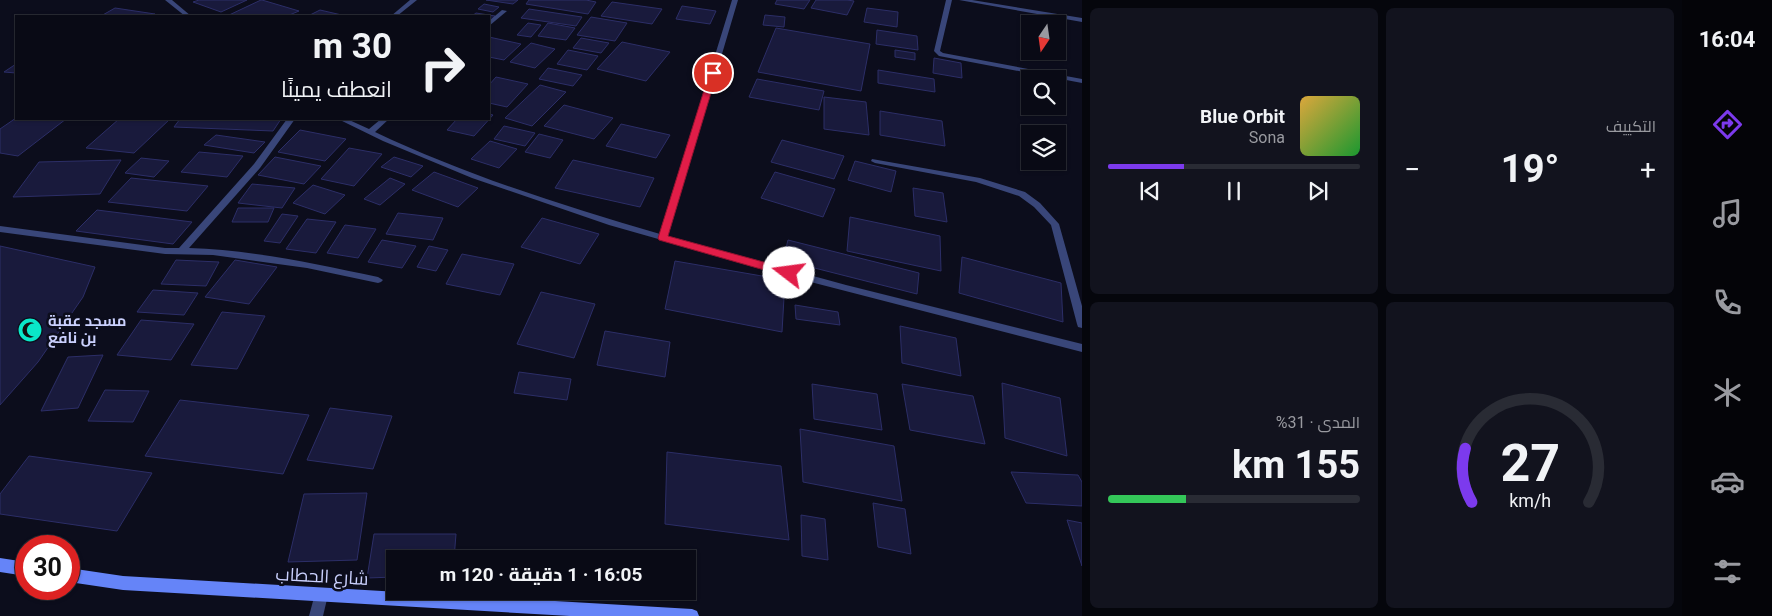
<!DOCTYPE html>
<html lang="ar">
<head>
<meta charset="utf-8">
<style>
	body { margin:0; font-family:Roboto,Cairo,sans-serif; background:#12131e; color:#f1f3f6; direction:rtl; height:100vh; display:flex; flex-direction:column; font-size:19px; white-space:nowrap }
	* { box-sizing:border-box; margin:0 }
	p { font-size:16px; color:#999aa0 }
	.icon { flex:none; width:28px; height:28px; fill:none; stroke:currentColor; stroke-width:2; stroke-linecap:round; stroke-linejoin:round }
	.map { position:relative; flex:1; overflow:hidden; direction:ltr }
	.sheet { display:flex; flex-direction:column; gap:8px; padding:8px; background:#05060c; width:600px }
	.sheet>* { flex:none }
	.banner { position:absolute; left:15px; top:15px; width:475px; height:105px; border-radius:0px; box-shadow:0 1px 4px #0004,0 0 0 1px #292b34; direction:rtl; background:#090a15; color:#f1f3f6; overflow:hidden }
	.needle { width:32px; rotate:193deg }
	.buttons { position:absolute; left:1021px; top:15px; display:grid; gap:10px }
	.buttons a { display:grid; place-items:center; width:45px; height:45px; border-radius:0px; background:#090a15; box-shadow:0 1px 4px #0004,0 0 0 1px #292b34; font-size:25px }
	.speed { position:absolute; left:15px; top:535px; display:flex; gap:10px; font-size:25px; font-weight:700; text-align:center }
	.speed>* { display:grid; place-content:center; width:65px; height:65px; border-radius:50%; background:#090a15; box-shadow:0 1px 4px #0004,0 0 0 1px #292b34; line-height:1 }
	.speed .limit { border:8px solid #d22; background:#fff; color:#111 }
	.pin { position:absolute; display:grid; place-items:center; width:42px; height:42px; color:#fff; margin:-21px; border:2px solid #fff; border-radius:50%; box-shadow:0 1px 5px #0007 }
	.me { position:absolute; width:55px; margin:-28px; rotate:285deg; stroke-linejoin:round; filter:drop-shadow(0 0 4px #0008) }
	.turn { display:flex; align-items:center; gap:18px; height:105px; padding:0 15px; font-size:22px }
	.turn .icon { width:65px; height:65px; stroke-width:2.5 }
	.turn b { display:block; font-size:35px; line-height:42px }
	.big { font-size:38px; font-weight:700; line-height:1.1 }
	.sheet .tile { flex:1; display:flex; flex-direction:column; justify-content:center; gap:8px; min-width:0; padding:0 18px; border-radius:8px; background:#12131e }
	.sheet .dial { align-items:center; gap:0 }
	.dial svg { height:130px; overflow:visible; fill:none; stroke:#292b34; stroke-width:7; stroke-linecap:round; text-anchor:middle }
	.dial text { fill:#f1f3f6; stroke:none }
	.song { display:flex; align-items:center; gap:15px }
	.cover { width:60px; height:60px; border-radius:8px; background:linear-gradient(135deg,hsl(40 70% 55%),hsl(130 70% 35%)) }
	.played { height:5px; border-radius:2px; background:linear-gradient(90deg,#7c3aed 30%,#292b34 30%) }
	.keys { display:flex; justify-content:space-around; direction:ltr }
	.heat { display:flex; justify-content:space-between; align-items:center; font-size:28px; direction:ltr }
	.charge { height:8px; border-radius:4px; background:linear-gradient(90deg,#34c759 31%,#292b34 0) }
	.sheet .tiles { flex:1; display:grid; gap:8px; grid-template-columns:repeat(2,1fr) }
	.trip { position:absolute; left:386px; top:550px; width:310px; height:50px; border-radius:0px; background:#090a15; box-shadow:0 1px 4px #0004,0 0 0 1px #292b34; font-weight:700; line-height:50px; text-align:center; direction:rtl }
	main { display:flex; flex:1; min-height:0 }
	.tabs { display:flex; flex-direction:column; width:90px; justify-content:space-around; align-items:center; background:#040408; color:#999aa0 }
	.tabs .icon { width:35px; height:35px }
	.tabs .on { color:#7c3aed }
	.tabs b { font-size:22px; color:#f1f3f6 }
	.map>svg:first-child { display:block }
	.building { fill:#191a3c; stroke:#2c2e67 }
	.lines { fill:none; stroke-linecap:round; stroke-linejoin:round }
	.street { fill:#394679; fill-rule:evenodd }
	.secondary { fill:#6584f8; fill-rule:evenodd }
	.route { fill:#e11d48; stroke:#92132f }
	.labels { text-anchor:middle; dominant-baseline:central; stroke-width:5; stroke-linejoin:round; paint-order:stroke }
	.poi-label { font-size:15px; font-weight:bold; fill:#cad0fd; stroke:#0c0d1c; text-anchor:start }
	.near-street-label { font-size:18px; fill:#cad0fd; stroke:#0c0d1c }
</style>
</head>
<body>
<main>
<nav class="tabs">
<b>16:04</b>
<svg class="icon on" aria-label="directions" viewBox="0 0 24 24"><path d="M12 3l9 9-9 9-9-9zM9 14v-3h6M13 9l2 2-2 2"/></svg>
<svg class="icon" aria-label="music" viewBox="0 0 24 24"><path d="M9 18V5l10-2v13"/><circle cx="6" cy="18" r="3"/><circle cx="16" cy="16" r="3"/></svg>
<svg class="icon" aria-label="phone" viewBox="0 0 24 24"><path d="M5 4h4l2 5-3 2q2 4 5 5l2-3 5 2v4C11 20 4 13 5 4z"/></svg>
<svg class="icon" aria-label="climate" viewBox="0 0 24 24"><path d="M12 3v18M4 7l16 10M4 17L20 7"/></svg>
<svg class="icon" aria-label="car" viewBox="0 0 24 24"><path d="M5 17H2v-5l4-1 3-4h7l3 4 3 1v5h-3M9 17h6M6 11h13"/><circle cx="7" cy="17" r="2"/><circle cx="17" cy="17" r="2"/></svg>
<svg class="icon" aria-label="filters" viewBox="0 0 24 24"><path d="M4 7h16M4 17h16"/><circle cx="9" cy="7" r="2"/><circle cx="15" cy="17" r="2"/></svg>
</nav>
<section class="sheet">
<div class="tiles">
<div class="tile"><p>التكييف</p>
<div class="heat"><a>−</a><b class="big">19°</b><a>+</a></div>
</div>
<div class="tile">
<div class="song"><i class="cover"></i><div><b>Blue Orbit</b><p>Sona</p></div></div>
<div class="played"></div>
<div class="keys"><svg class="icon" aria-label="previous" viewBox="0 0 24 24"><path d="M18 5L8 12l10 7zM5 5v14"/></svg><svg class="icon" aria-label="pause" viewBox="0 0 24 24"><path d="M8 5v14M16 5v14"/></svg><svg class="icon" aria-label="next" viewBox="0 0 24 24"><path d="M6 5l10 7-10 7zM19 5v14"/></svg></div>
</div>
<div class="tile dial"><svg viewBox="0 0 100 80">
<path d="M14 69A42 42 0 1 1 86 69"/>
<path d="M14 69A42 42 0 0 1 10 36" stroke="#7c3aed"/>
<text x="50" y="56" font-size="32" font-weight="700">27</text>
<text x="50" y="72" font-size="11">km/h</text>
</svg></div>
<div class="tile"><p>المدى · 31%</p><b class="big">155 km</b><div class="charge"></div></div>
</div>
</section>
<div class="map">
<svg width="1082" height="616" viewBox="0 0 1082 616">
	<rect width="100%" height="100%" fill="#0c0d1c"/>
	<g class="building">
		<path d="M 199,0 L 247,0 L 221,12 L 193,2 Z"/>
		<path d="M 261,0 L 262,0 L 299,11 L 287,16 L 227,16 Z"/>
		<path d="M 486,0 L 518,0 L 513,4 Z"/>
		<path d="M 529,0 L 586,0 L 596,2 L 588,14 L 526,4 Z"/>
		<path d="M 777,0 L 810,0 L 804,9 L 775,4 Z"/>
		<path d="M 816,0 L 847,0 L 854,1 L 847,15 L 811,8 Z"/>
		<path d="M 612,2 L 662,9 L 652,24 L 601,16 Z"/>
		<path d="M 484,4 L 499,7 L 493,12 L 478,9 Z"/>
		<path d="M 682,6 L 716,11 L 710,24 L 676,19 Z"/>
		<path d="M 115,8 L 155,14 L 151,16 L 101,16 Z"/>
		<path d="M 867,8 L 898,12 L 897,27 L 864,22 Z"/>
		<path d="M 529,9 L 582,17 L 576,26 L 521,18 Z"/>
		<path d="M 320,10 L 346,16 L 308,16 Z"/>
		<path d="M 476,13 L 495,16 L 489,22 L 489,16 L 472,16 Z"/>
		<path d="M 765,15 L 785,17 L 784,27 L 763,25 Z"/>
		<path d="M 591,17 L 627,23 L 615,41 L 577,35 Z"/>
		<path d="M 528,23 L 541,25 L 531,37 L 517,35 Z"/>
		<path d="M 548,23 L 575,28 L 566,40 L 538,36 Z"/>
		<path d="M 776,28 L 870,44 L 861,91 L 758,72 Z"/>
		<path d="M 877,30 L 917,36 L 918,50 L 876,44 Z"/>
		<path d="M 489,37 L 521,44 L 504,60 L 489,57 Z"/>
		<path d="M 581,38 L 609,43 L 601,53 L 573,48 Z"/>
		<path d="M 622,42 L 670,52 L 646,81 L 597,69 Z"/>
		<path d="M 531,43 L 555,49 L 535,68 L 510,62 Z"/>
		<path d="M 568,50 L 598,56 L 587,70 L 557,64 Z"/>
		<path d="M 895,50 L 915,53 L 915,60 L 895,57 Z"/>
		<path d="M 934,58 L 961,63 L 962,78 L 933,73 Z"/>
		<path d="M 16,64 L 16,73 L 4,72 Z"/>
		<path d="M 548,68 L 582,75 L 573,86 L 539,79 Z"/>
		<path d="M 878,70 L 934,79 L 935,92 L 878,83 Z"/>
		<path d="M 496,77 L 528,84 L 507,107 L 489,103 L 489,85 Z"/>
		<path d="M 757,79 L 824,91 L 819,110 L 749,97 Z"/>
		<path d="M 540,85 L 566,92 L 532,126 L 505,118 Z"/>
		<path d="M 824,97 L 866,102 L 869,135 L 824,129 Z"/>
		<path d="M 564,105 L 613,118 L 594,139 L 544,126 Z"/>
		<path d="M 880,111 L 942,121 L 945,146 L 880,135 Z"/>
		<path d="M 489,114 L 493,115 L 474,136 L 447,130 L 457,119 L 489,119 Z"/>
		<path d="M 16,118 L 16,119 L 66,119 L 18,156 L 0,153 L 0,129 Z"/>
		<path d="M 119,119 L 170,119 L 134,153 L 86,148 Z"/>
		<path d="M 180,119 L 281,119 L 273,131 L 174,127 Z"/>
		<path d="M 621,124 L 670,135 L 656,158 L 606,146 Z"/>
		<path d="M 504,126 L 535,133 L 525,146 L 494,139 Z"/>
		<path d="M 300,130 L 346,139 L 325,161 L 278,152 Z"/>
		<path d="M 539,134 L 563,140 L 550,158 L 525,152 Z"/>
		<path d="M 216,135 L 265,142 L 254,153 L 204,145 Z"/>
		<path d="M 782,140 L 844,156 L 834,179 L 771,162 Z"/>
		<path d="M 490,141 L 517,149 L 499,168 L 471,159 Z"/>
		<path d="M 349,148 L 382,154 L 354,186 L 321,179 Z"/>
		<path d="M 199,152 L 243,156 L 227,177 L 181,172 Z"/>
		<path d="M 275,157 L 321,166 L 304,184 L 258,175 Z"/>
		<path d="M 394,157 L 423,166 L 411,177 L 381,167 Z"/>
		<path d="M 141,158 L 169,161 L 154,177 L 125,173 Z"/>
		<path d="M 121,160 L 100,194 L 13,197 L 39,162 Z"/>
		<path d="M 573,160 L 654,178 L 640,207 L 555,188 Z"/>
		<path d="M 855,161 L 896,171 L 891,192 L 848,180 Z"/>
		<path d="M 434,172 L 478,188 L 458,207 L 412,190 Z"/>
		<path d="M 775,172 L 835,189 L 823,217 L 761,198 Z"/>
		<path d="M 131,178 L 208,186 L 187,211 L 108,202 Z"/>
		<path d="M 390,178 L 405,184 L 380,205 L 364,199 Z"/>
		<path d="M 252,184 L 295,188 L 282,208 L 238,203 Z"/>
		<path d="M 313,185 L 345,195 L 325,214 L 293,203 Z"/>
		<path d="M 913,188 L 943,193 L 947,222 L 915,216 Z"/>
		<path d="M 238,208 L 274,208 L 268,222 L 232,222 Z"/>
		<path d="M 97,210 L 192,222 L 173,244 L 76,231 Z"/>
		<path d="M 398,213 L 443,218 L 433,240 L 386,234 Z"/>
		<path d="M 282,214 L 298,216 L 280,243 L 264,241 Z"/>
		<path d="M 850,217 L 940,236 L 941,271 L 847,251 Z"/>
		<path d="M 542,218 L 599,234 L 580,264 L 521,247 Z"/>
		<path d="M 307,219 L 336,222 L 316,253 L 286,249 Z"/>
		<path d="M 345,225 L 376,229 L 358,258 L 327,253 Z"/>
		<path d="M 382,240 L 416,246 L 402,268 L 368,262 Z"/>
		<path d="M 788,240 L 919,273 L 917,294 L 783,260 Z"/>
		<path d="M 0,246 L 95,267 L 83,297 L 38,362 L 0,405 Z"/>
		<path d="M 429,246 L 448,250 L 436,271 L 417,267 Z"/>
		<path d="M 462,254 L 514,264 L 500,295 L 446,284 Z"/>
		<path d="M 962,257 L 1061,283 L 1063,322 L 959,293 Z"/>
		<path d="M 176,260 L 219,262 L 206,286 L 161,284 Z"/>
		<path d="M 235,260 L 277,267 L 249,304 L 205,297 Z"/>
		<path d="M 675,261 L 785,280 L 782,332 L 665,309 Z"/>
		<path d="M 153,290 L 198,293 L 184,315 L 137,312 Z"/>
		<path d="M 541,292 L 595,304 L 574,358 L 517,344 Z"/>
		<path d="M 795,305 L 838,312 L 840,325 L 796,319 Z"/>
		<path d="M 222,312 L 265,316 L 237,369 L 191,365 Z"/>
		<path d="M 141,320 L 194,324 L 171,360 L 117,355 Z"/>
		<path d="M 900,326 L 956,338 L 961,376 L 902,363 Z"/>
		<path d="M 605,331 L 670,342 L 665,377 L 597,365 Z"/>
		<path d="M 103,355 L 78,408 L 41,411 L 68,357 Z"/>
		<path d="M 519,372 L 571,379 L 567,400 L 514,393 Z"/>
		<path d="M 1002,383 L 1060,398 L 1067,456 L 1005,438 Z"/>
		<path d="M 812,384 L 877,394 L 882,430 L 814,419 Z"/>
		<path d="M 902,384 L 973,396 L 985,444 L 910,430 Z"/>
		<path d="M 105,390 L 149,391 L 133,422 L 88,421 Z"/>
		<path d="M 180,400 L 309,415 L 283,474 L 145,456 Z"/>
		<path d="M 330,408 L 392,416 L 373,469 L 307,460 Z"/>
		<path d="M 800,429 L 894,446 L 902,501 L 803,482 Z"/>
		<path d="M 667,452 L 781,466 L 789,540 L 665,524 Z"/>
		<path d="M 29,456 L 152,473 L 117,531 L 0,514 L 0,494 Z"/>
		<path d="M 1011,472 L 1078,475 L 1082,482 L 1082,506 L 1026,503 Z"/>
		<path d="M 367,493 L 357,560 L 288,562 L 304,494 Z"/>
		<path d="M 873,503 L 905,509 L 911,554 L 878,547 Z"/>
		<path d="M 801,515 L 825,519 L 828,560 L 802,556 Z"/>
		<path d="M 1067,520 L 1082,523 L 1082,566 Z"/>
		<path d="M 374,534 L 456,534 L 454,559 L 395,559 L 395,577 L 367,578 Z"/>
	</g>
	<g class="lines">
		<g class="street">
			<path d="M 165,0 L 172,0 L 191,16 L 185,16 Z"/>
			<path d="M 410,0 L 417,0 L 397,16 L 391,16 Z"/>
			<path d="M 732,0 L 738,0 L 668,236 L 846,285 L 1082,344 L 1082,352 L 799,279 L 609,225 L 472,178 L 383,141 L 338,119 L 347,119 L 369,129 L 381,119 L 389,119 L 375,132 C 466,175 563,206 660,234 Z"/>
			<path d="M 946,0 L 952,0 L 940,51 L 943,53 L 1082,79 L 1082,83 L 939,56 L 934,51 Z"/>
			<path d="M 959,0 L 972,0 L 1082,18 L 1082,22 Z"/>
			<path d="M 502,10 L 507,11 L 489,26 L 489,21 Z"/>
			<path d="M 287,119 L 295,119 L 260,168 L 189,248 C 253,250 316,264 378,277 L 383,280 L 381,282 L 378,283 L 307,268 L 213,255 L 165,254 L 0,232 L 0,226 L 165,248 L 179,248 L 254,164 Z"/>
			<path d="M 872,159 L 980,178 L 1025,192 L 1040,203 L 1059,224 L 1082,306 L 1082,328 L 1078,327 L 1077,324 L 1051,225 L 1034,207 L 1019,196 L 976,182 L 875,163 L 871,161 Z"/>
			<path d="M 321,588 L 326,590 L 328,595 L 323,616 L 309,616 L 316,590 Z"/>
		</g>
		<g class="secondary">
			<path d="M 0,558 L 26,562 L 26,576 L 0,572 Z"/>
			<path d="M 69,568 L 123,576 L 692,609 L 697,611 L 699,616 L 570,616 L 123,590 L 69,582 Z"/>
		</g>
	</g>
	<path class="route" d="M 710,71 L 717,73 L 668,236 L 793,270 L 795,273 L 793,275 L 789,277 L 659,240 L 658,238 Z"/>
	<defs>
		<symbol id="mosque-disc" viewBox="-11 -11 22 22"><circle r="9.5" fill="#0ae8c9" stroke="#0c0d1c"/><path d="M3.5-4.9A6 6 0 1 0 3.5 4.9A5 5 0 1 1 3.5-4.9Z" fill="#111"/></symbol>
	</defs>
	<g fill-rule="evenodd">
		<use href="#mosque-disc" x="16" y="316" width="28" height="28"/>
	</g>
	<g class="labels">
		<g class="poi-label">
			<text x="48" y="321">مسجد عقبة<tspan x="48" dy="17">بن نافع</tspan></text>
		</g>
		<g class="near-street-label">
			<text transform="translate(322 576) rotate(3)">شارع الحطاب</text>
		</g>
	</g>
</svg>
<div class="buttons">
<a><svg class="needle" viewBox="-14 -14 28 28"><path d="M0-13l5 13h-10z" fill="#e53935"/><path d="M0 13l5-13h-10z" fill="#999aa0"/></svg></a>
<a><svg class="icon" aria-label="search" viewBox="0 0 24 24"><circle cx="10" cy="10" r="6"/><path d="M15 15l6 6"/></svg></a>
<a><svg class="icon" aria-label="layers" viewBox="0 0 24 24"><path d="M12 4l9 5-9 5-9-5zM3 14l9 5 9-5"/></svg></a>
</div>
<div class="speed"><div class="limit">30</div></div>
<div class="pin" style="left:713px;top:73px;background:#d93025"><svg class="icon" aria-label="arrive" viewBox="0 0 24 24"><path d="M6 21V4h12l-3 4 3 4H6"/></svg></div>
<svg class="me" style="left:789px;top:273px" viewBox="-20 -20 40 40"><circle r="19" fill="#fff"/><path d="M0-13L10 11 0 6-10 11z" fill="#e11d48"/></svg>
<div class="trip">16:05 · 1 دقيقة · 120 m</div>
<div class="banner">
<div class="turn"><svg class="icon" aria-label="right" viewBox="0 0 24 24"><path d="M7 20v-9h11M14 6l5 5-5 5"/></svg><div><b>30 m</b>انعطف يمينًا</div></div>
</div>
</div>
</main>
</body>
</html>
